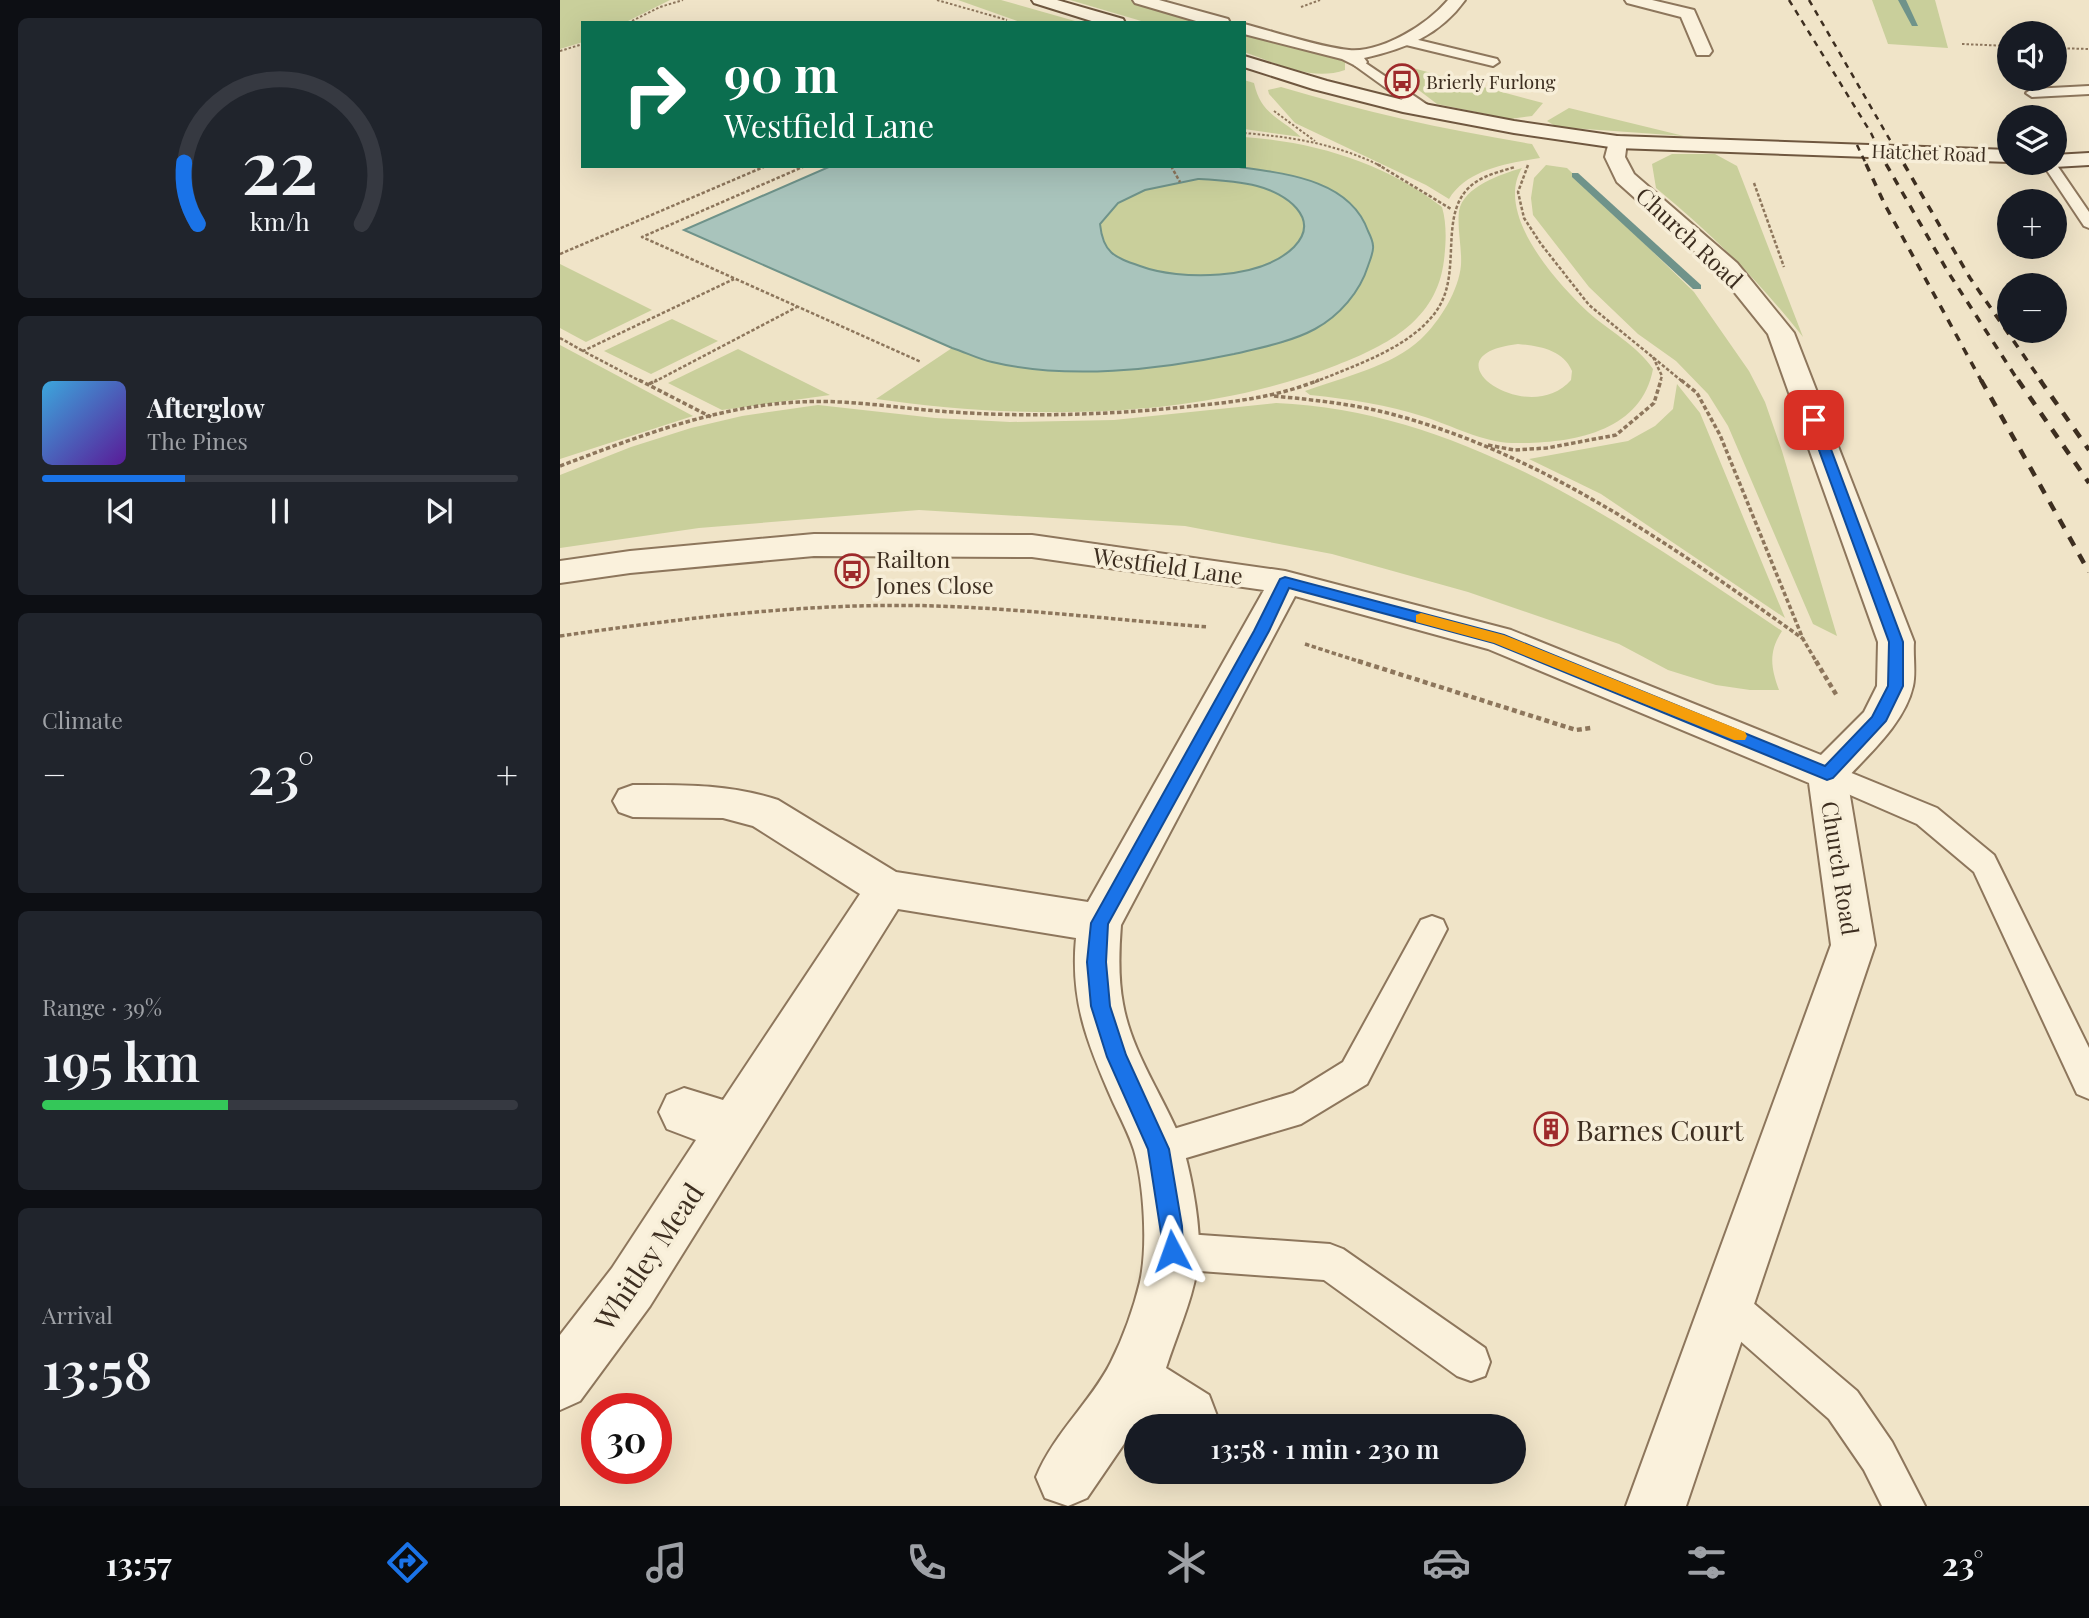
<!DOCTYPE html>
<html lang="en">
<head>
<meta charset="utf-8">
<style>
	body { margin:0; font-family:"Playfair Display",serif; background:#20242c; color:#f1f3f6; height:100vh; display:flex; flex-direction:column; font-size:26px; white-space:nowrap }
	* { box-sizing:border-box; margin:0 }
	p { font-size:23px; color:#9ea1a6 }
	.icon { flex:none; width:38px; height:38px; fill:none; stroke:currentColor; stroke-width:2; stroke-linecap:round; stroke-linejoin:round }
	.map { position:relative; flex:1; overflow:hidden }
	.sheet { display:flex; flex-direction:column; gap:18px; padding:18px; background:#0d0f14; width:560px }
	.sheet>* { flex:none }
	.banner { position:absolute; left:21px; top:21px; width:665px; height:147px; border-radius:0px; box-shadow:0 7px 28px #0002; background:#0b6e4f; color:#fff; overflow:hidden }
	.tools { position:absolute; left:1437px; top:21px; display:grid; gap:14px }
	.tools a { display:grid; place-items:center; width:70px; height:70px; border-radius:50%; background:#171b24; box-shadow:0 7px 28px #0002; font-size:35px }
	.speed { position:absolute; left:21px; top:1393px; display:flex; gap:14px; font-size:35px; font-weight:700; text-align:center }
	.speed>* { display:grid; place-content:center; width:91px; height:91px; border-radius:50%; background:#171b24; box-shadow:0 7px 28px #0002; line-height:1 }
	.speed .limit { border:10px solid #d22; background:#fff; color:#111 }
	.pin { position:absolute; display:grid; place-items:center; width:60px; height:60px; color:#fff; margin:-30px; border-radius:14px; box-shadow:0 4px 10px #0006 }
	.me { position:absolute; width:77px; margin:-38px; rotate:356deg; stroke-linejoin:round; filter:drop-shadow(0 0 5px #0008) }
	.turn { display:flex; align-items:center; gap:24px; height:147px; padding:0 28px; font-size:32px }
	.turn .icon { width:91px; height:91px; stroke-width:2.5 }
	.turn b { display:block; font-size:49px; line-height:60px }
	.big { font-size:52px; font-weight:600; line-height:1.1 }
	.sheet .card { flex:1; display:flex; flex-direction:column; justify-content:center; gap:10px; min-width:0; padding:0 24px; border-radius:10px; background:#20242c }
	.sheet .dial { align-items:center; gap:0 }
	.dial svg { height:182px; overflow:visible; fill:none; stroke:#363941; stroke-width:7; stroke-linecap:round; text-anchor:middle }
	.dial text { fill:#f1f3f6; stroke:none }
	.song { display:flex; align-items:center; gap:21px }
	.cover { width:84px; height:84px; border-radius:10px; background:linear-gradient(135deg,hsl(200 70% 55%),hsl(270 70% 35%)) }
	.played { height:7px; border-radius:4px; background:linear-gradient(90deg,#1a73e8 30%,#363941 30%) }
	.keys { display:flex; justify-content:space-around; direction:ltr }
	.heat { display:flex; justify-content:space-between; align-items:center; font-size:38px; direction:ltr }
	.charge { height:10px; border-radius:5px; background:linear-gradient(90deg,#34c759 39%,#363941 0) }
	.trip { position:absolute; left:564px; top:1414px; width:402px; height:70px; border-radius:35px; background:#171b24; box-shadow:0 7px 28px #0002; font-weight:600; line-height:70px; text-align:center }
	.tabs { display:flex; height:112px; justify-content:space-around; align-items:center; background:#090b0e; color:#9ea1a6 }
	.tabs .icon { width:49px; height:49px }
	.tabs .active { color:#1a73e8 }
	.tabs b { font-size:32px; color:#f1f3f6 }
	main { display:flex; flex:1; min-height:0 }
	.map>svg:first-child { display:block }
	.green { fill:#c9cf9b; fill-rule:evenodd }
	.water { fill:#a9c4bc; stroke:#6f938a; stroke-width:2; fill-rule:evenodd }
	.lines { fill:none; stroke-linecap:round; stroke-linejoin:round }
	.stream { fill:#6f938a; fill-rule:evenodd }
	.lane-casing { stroke:#8d765c; stroke-width:4 }
	.street-casing { stroke:#8d765c; stroke-width:4 }
	.secondary-casing { stroke:#6f573f; stroke-width:4 }
	.path-far3 { stroke:#8d765c; stroke-width:2; stroke-dasharray:2.5 2; stroke-linecap:butt }
	.path-far2 { stroke:#8d765c; stroke-width:2.5; stroke-dasharray:3.5 2; stroke-linecap:butt }
	.path-far1 { stroke:#8d765c; stroke-width:3.5; stroke-dasharray:4.5 2.5; stroke-linecap:butt }
	.path { stroke:#8d765c; stroke-width:4.5; stroke-dasharray:5 3.5; stroke-linecap:butt }
	.lane { fill:#faf1dc; fill-rule:evenodd }
	.street { fill:#faf1dc; fill-rule:evenodd }
	.secondary { fill:#faf1dc; fill-rule:evenodd }
	.rail-far2 { stroke:#3d2e20; stroke-width:2.5; stroke-dasharray:6 6; stroke-linecap:butt }
	.rail-far1 { stroke:#3d2e20; stroke-width:3.5; stroke-dasharray:8 8; stroke-linecap:butt }
	.rail { stroke:#3d2e20; stroke-width:4.5; stroke-dasharray:10 10; stroke-linecap:butt }
	.route { fill:#1a73e8; stroke:#114b97; stroke-width:2 }
	.slow { fill:#f59e0b }
	.labels { text-anchor:middle; dominant-baseline:central; stroke-width:7; stroke-linejoin:round; paint-order:stroke }
	.far-poi-label { font-size:19px; fill:#3d2e20; stroke:#f7eed8; text-anchor:start }
	.far-street-label { font-size:19px; fill:#3d2e20; stroke:#f7eed8 }
	.street-label { font-size:23px; fill:#3d2e20; stroke:#f7eed8 }
	.poi-label { font-size:23px; fill:#3d2e20; stroke:#f7eed8; text-anchor:start }
	.near-poi-label { font-size:28px; fill:#3d2e20; stroke:#f7eed8; text-anchor:start }
	.near-street-label { font-size:28px; fill:#3d2e20; stroke:#f7eed8 }
</style>
</head>
<body>
<main>
<section class="sheet">
<div class="card dial"><svg viewBox="0 0 100 80">
<path d="M14 69A42 42 0 1 1 86 69"/>
<path d="M14 69A42 42 0 0 1 8 42" stroke="#1a73e8"/>
<text x="50" y="56" font-size="32" font-weight="700">22</text>
<text x="50" y="72" font-size="11">km/h</text>
</svg></div>
<div class="card">
<div class="song"><i class="cover"></i><div><b>Afterglow</b><p>The Pines</p></div></div>
<div class="played"></div>
<div class="keys"><svg class="icon" aria-label="previous" viewBox="0 0 24 24"><path d="M18 5L8 12l10 7zM5 5v14"/></svg><svg class="icon" aria-label="pause" viewBox="0 0 24 24"><path d="M8 5v14M16 5v14"/></svg><svg class="icon" aria-label="next" viewBox="0 0 24 24"><path d="M6 5l10 7-10 7zM19 5v14"/></svg></div>
</div>
<div class="card"><p>Climate</p>
<div class="heat"><a>−</a><b class="big">23°</b><a>+</a></div>
</div>
<div class="card"><p>Range · 39%</p><b class="big">195 km</b><div class="charge"></div></div>
<div class="card"><p>Arrival</p><b class="big">13:58</b></div>
</section>
<div class="map">
<svg width="1529" height="1506" viewBox="0 0 1529 1506">
	<rect width="100%" height="100%" fill="#f0e4c8"/>
	<g class="green">
		<path d="M 0,0 L 110,0 L 64,23 L 23,23 L 23,42 L 0,49 Z"/>
		<path d="M 398,0 L 441,0 L 522,23 L 463,23 Z"/>
		<path d="M 510,0 L 570,0 L 648,23 L 588,23 Z"/>
		<path d="M 1312,0 L 1375,0 L 1388,48 L 1328,44 Z"/>
		<path d="M 684,33 L 785,61 L 785,70 C 751,82 717,63 684,52 Z"/>
		<path d="M 839,66 L 849,67 L 983,103 L 972,116 L 950,119 L 877,104 L 831,69 Z"/>
		<path d="M 684,80 L 694,83 C 701,115 720,117 741,137 L 684,129 Z"/>
		<path d="M 721,87 C 804,112 887,130 972,144 L 980,158 C 949,163 907,169 889,199 L 866,185 L 735,123 L 709,94 L 708,90 Z"/>
		<path d="M 1009,108 L 1124,136 L 997,127 L 987,121 Z"/>
		<path d="M 684,137 C 755,142 825,163 882,207 C 887,224 886,243 884,260 C 877,320 828,345 777,365 C 635,421 465,420 316,399 L 392,348 L 432,362 L 489,370 L 549,370 L 806,273 L 720,173 L 672,166 L 684,166 Z"/>
		<path d="M 1112,154 L 1155,154 L 1177,166 L 1243,337 C 1198,280 1152,234 1096,188 L 1092,164 Z"/>
		<path d="M 986,165 L 1007,168 L 1134,292 L 1189,371 L 1205,402 L 1222,451 L 1277,636 L 1253,624 L 1168,426 L 1148,394 L 1116,361 L 1078,334 L 1029,287 L 973,215 L 971,198 L 974,178 Z"/>
		<path d="M 962,168 C 934,214 997,283 1028,312 C 1049,331 1077,345 1093,369 C 1081,434 1008,444 952,443 C 922,442 893,426 865,417 C 828,405 789,399 750,395 L 745,391 C 783,377 831,367 861,339 C 880,321 899,290 901,265 C 902,247 897,229 899,211 C 903,187 941,174 962,168 ZM 958,344 C 980,346 1003,350 1012,371 L 1011,380 C 968,430 861,355 958,344 Z"/>
		<path d="M 638,179 C 657,180 679,181 697,186 C 725,193 762,218 734,247 C 701,280 620,281 580,266 C 554,257 543,253 540,224 L 558,203 L 585,190 Z"/>
		<path d="M 0,264 L 92,310 L 26,342 L 0,328 Z"/>
		<path d="M 112,319 L 158,341 L 91,374 L 44,351 Z"/>
		<path d="M 0,345 L 133,416 L 0,459 Z"/>
		<path d="M 178,349 L 270,395 L 162,410 L 108,383 Z"/>
		<path d="M 1117,384 L 1140,413 L 1225,618 L 1041,494 L 969,459 L 1068,441 L 1095,426 L 1113,409 Z"/>
		<path d="M 716,403 C 907,411 1070,529 1222,631 C 1208,652 1211,668 1219,690 L 1190,690 L 1156,685 L 1108,670 L 1059,644 L 908,592 L 772,554 L 625,526 L 359,510 L 139,528 L 0,548 L 0,475 L 71,447 L 131,428 L 182,416 L 258,405 L 375,418 L 450,422 L 554,420 Z"/>
	</g>
	<path class="water" d="M 271,166 L 672,166 C 719,173 789,177 808,231 C 810,235 813,241 813,246 C 814,251 810,260 808,266 C 800,292 779,316 755,329 C 731,342 699,348 674,354 C 599,370 507,380 432,362 C 418,359 405,352 392,348 L 124,230 ZM 638,179 C 657,180 678,181 697,186 C 725,193 762,218 734,247 C 701,280 620,281 580,266 C 554,257 543,253 540,224 L 558,203 L 585,190 Z"/>
	<g class="lines">
		<g class="stream">
			<path d="M 1338,0 L 1346,0 L 1358,26 L 1352,26 Z"/>
			<path d="M 1012,173 L 1018,173 L 1141,285 L 1141,289 L 1133,289 L 1012,177 Z"/>
		</g>
		<defs>
			<g id="lane">
				<path d="M 846,37 L 937,59 L 939,62 L 933,66 L 842,44 L 840,41 Z"/>
				<path d="M 798,58 L 872,108 L 872,114 L 862,114 L 794,65 L 794,59 Z"/>
				<path d="M 1529,86 L 1529,94 L 1472,97 L 1466,93 L 1472,89 Z"/>
				<path d="M 1494,161 L 1529,212 L 1529,228 L 1524,226 L 1482,163 L 1494,163 Z"/>
				<path d="M 1267,763 L 1377,808 L 1434,855 L 1529,1048 L 1529,1099 L 1517,1094 L 1414,872 L 1357,824 L 1258,781 L 1254,774 L 1258,767 Z"/>
				<path d="M 872,916 L 883,920 L 887,929 L 807,1084 L 741,1124 L 599,1166 L 587,1161 L 582,1149 L 587,1137 L 733,1093 L 783,1062 L 861,920 Z"/>
				<path d="M 612,1233 L 770,1244 L 783,1249 L 925,1348 L 930,1362 L 925,1376 L 911,1381 L 897,1376 L 764,1280 L 612,1269 L 599,1264 L 594,1251 L 599,1238 Z"/>
				<path d="M 1166,1285 L 1179,1291 L 1297,1391 L 1332,1442 L 1365,1506 L 1322,1506 L 1304,1470 L 1269,1419 L 1153,1317 L 1147,1304 L 1153,1291 Z"/>
			</g>
			<g id="street">
				<path d="M 573,0 L 599,0 L 668,19 L 670,23 L 643,23 L 575,3 Z"/>
				<path d="M 888,0 L 905,0 C 880,35 845,49 804,58 L 807,62 L 804,66 L 798,67 L 782,59 L 684,34 L 684,24 C 715,32 760,47 789,50 C 822,53 868,24 888,0 Z"/>
				<path d="M 1065,0 L 1092,0 L 1134,10 L 1152,51 L 1149,55 L 1137,55 L 1121,17 L 1067,3 Z"/>
				<path d="M 1057,136 L 1064,138 L 1067,142 L 1065,157 L 1074,174 L 1177,263 L 1234,333 L 1354,642 C 1353,656 1356,673 1353,686 C 1345,722 1311,752 1287,778 L 1315,945 L 1126,1506 L 1066,1506 L 1271,945 L 1249,783 L 928,649 L 735,596 L 561,925 C 559,951 558,978 563,1004 C 571,1049 599,1090 617,1131 C 629,1159 640,1219 639,1251 C 637,1291 618,1330 606,1368 L 649,1395 L 657,1416 L 653,1426 L 592,1426 L 581,1419 L 527,1498 L 508,1506 L 485,1498 L 476,1477 C 494,1433 531,1402 551,1362 C 563,1338 574,1307 580,1282 C 588,1247 584,1184 574,1150 C 569,1134 560,1117 553,1102 C 528,1045 510,1002 516,938 L 338,909 L 90,1306 L 20,1401 L 0,1410 L 0,1335 L 52,1268 L 136,1140 L 107,1129 L 99,1112 L 107,1095 L 124,1088 L 163,1100 L 300,894 L 193,826 L 163,818 L 73,817 L 59,812 L 53,801 L 59,790 L 73,785 C 124,785 169,784 218,800 L 336,872 L 528,902 L 704,590 L 472,557 L 254,556 L 70,573 L 0,583 L 0,561 L 70,551 L 254,534 L 472,535 L 725,571 L 951,630 L 1261,755 L 1304,712 L 1317,686 L 1318,642 L 1208,334 L 1159,273 L 1057,182 L 1045,157 L 1050,138 Z"/>
			</g>
			<g id="secondary">
				<path d="M 472,0 L 497,0 L 563,19 L 565,23 L 538,23 L 474,3 Z"/>
				<path d="M 684,56 L 767,81 L 843,100 L 954,121 L 1057,136 L 1449,150 L 1449,162 L 1057,148 L 954,133 L 843,112 L 753,89 L 684,67 Z"/>
				<path d="M 1529,153 L 1529,165 L 1494,167 L 1485,163 L 1494,163 L 1494,155 Z"/>
			</g>
		</defs>
		<use href="#lane" class="lane-casing"/>
		<use href="#street" class="street-casing"/>
		<use href="#secondary" class="secondary-casing"/>
		<g class="path-far3">
			<path d="M 377,0 L 447,20"/>
			<path d="M 741,7 L 760,0"/>
			<path d="M 68,23 L 100,7 L 123,0"/>
			<path d="M 1402,44 L 1449,46"/>
			<path d="M 1494,48 L 1529,49"/>
			<path d="M 0,51 L 23,44"/>
			<path d="M 714,111 L 755,141"/>
			<path d="M 684,133 C 733,137 776,144 821,166"/>
		</g>
		<g class="path-far2">
			<path d="M 817,164 L 891,209"/>
			<path d="M 968,165 L 958,192 L 964,218 L 981,244 L 1029,305 L 1123,382"/>
			<path d="M 245,166 L 82,237 L 361,362"/>
			<path d="M 611,166 L 620,182"/>
			<path d="M 1194,183 L 1224,267"/>
			<path d="M 0,254 L 206,166"/>
			<path d="M 0,338 L 23,351"/>
			<path d="M 1093,357 L 1102,376 L 1100,382"/>
			<path d="M 82,382 L 23,351 L 174,279"/>
			<path d="M 94,382 L 237,307"/>
			<path d="M 755,382 C 796,365 852,347 877,310 C 906,268 871,201 925,177 C 934,173 945,170 955,167"/>
		</g>
		<g class="path-far1">
			<path d="M 79,380 L 151,417"/>
			<path d="M 1121,380 L 1137,393 L 1160,435 L 1243,639 L 1257,663"/>
			<path d="M 89,384 L 97,380"/>
			<path d="M 714,396 C 754,400 795,404 835,415 C 984,455 1117,549 1242,638"/>
			<path d="M 928,445 L 954,450 L 987,448 L 1056,435 L 1094,403 L 1101,380"/>
			<path d="M 0,466 C 77,437 156,406 239,402 C 290,399 342,409 392,412 C 466,417 541,415 614,408 C 664,403 712,399 759,380"/>
			<path d="M 0,636 C 125,618 251,602 377,606 C 467,609 558,620 648,627"/>
			<path d="M 745,644 L 804,663"/>
		</g>
		<g class="path">
			<path d="M 798,661 L 1016,730 L 1031,728"/>
			<path d="M 1256,661 L 1277,696"/>
		</g>
		<use href="#lane" class="lane"/>
		<use href="#street" class="street"/>
		<use href="#secondary" class="secondary"/>
		<g class="rail-far2">
			<path d="M 1229,0 L 1311,133 L 1327,166"/>
			<path d="M 1249,0 L 1345,166"/>
			<path d="M 1297,145 L 1307,166"/>
		</g>
		<g class="rail-far1">
			<path d="M 1306,164 L 1325,205 L 1422,382"/>
			<path d="M 1326,164 L 1388,272 L 1459,382"/>
			<path d="M 1344,164 L 1410,278 L 1482,382"/>
		</g>
		<g class="rail">
			<path d="M 1421,380 L 1529,572"/>
			<path d="M 1458,380 L 1529,483"/>
			<path d="M 1480,380 L 1529,450"/>
		</g>
	</g>
	<path class="route" d="M 1254,417 L 1260,420 L 1343,642 L 1343,686 L 1326,721 L 1273,778 L 1267,780 L 934,643 L 729,588 L 709,631 L 548,924 L 546,962 L 550,1006 L 566,1055 L 609,1149 L 622,1226 L 623,1251 L 620,1259 L 612,1262 L 605,1259 L 588,1149 L 547,1057 L 531,1006 L 527,962 L 531,923 L 694,631 L 720,579 L 725,577 L 944,635 L 1265,766 L 1312,717 L 1328,686 L 1329,642 L 1248,420 Z"/>
	<path class="slow" d="M 861,613 L 944,635 L 1185,732 L 1187,736 L 1185,740 L 1174,740 L 934,643 L 856,622 L 856,615 Z"/>
	<defs>
		<symbol id="bus-ring" viewBox="-11 -11 22 22"><circle r="9.5" fill="#f7eed8" stroke="#9e2a2b" stroke-width="1.5"/><path d="M-5-6H5V4H4V6H2V4H-2V6H-4V4H-5ZM-3.5-4V0h7V-4ZM-3.5 1.2v1.5H-2V1.2ZM2 1.2v1.5H3.5V1.2Z" fill="#9e2a2b"/></symbol>
		<symbol id="building-ring" viewBox="-11 -11 22 22"><circle r="9.5" fill="#f7eed8" stroke="#9e2a2b" stroke-width="1.5"/><path d="M-4-6H4V6H1V3H-1V6H-4ZM-2.5-4.3h1.7v1.8h-1.7ZM.8-4.3h1.7v1.8H.8ZM-2.5-1h1.7V.8h-1.7ZM.8-1h1.7V.8H.8Z" fill="#9e2a2b"/></symbol>
	</defs>
	<g fill-rule="evenodd">
		<use href="#bus-ring" x="823" y="62" width="38" height="38"/>
		<use href="#bus-ring" x="273" y="552" width="38" height="38"/>
		<use href="#building-ring" x="972" y="1110" width="38" height="38"/>
	</g>
	<g class="labels">
		<g class="far-poi-label">
			<text x="866" y="81">Brierly Furlong</text>
		</g>
		<g class="far-street-label">
			<text transform="translate(1369 152) rotate(2)">Hatchet Road</text>
		</g>
		<g class="street-label">
			<text transform="translate(1130 237) rotate(43)">Church Road</text>
			<text transform="translate(608 565) rotate(8)">Westfield Lane</text>
			<text transform="translate(1281 868) rotate(81)">Church Road</text>
		</g>
		<g class="poi-label">
			<text x="316" y="558">Railton<tspan x="316" dy="26">Jones Close</tspan></text>
		</g>
		<g class="near-poi-label">
			<text x="1016" y="1129">Barnes Court</text>
		</g>
		<g class="near-street-label">
			<text transform="translate(88 1256) rotate(-56)">Whitley Mead</text>
		</g>
	</g>
</svg>
<div class="tools">
<a><svg class="icon" aria-label="sound" viewBox="0 0 24 24"><path d="M4 9h4l5-4v14l-5-4H4zM17 9q2 3 0 6"/></svg></a>
<a><svg class="icon" aria-label="layers" viewBox="0 0 24 24"><path d="M12 4l9 5-9 5-9-5zM3 14l9 5 9-5"/></svg></a>
<a>+</a>
<a>−</a>
</div>
<div class="speed"><div class="limit">30</div></div>
<div class="pin" style="left:1254px;top:420px;background:#d93025"><svg class="icon" aria-label="arrive" viewBox="0 0 24 24"><path d="M6 21V4h12l-3 4 3 4H6"/></svg></div>
<svg class="me" style="left:612px;top:1251px" viewBox="-20 -20 40 40"><path d="M0-17L14 15 0 8-14 15z" fill="#1a73e8" stroke="#fff" stroke-width="4"/></svg>
<div class="trip">13:58 · 1 min · 230 m</div>
<div class="banner">
<div class="turn"><svg class="icon" aria-label="right" viewBox="0 0 24 24"><path d="M7 20v-9h11M14 6l5 5-5 5"/></svg><div><b>90 m</b>Westfield Lane</div></div>
</div>
</div>
</main>
<nav class="tabs">
<b>13:57</b>
<svg class="icon active" aria-label="directions" viewBox="0 0 24 24"><path d="M12 3l9 9-9 9-9-9zM9 14v-3h6M13 9l2 2-2 2"/></svg>
<svg class="icon" aria-label="music" viewBox="0 0 24 24"><path d="M9 18V5l10-2v13"/><circle cx="6" cy="18" r="3"/><circle cx="16" cy="16" r="3"/></svg>
<svg class="icon" aria-label="phone" viewBox="0 0 24 24"><path d="M5 4h4l2 5-3 2q2 4 5 5l2-3 5 2v4C11 20 4 13 5 4z"/></svg>
<svg class="icon" aria-label="climate" viewBox="0 0 24 24"><path d="M12 3v18M4 7l16 10M4 17L20 7"/></svg>
<svg class="icon" aria-label="car" viewBox="0 0 24 24"><path d="M5 17H2v-5l4-1 3-4h7l3 4 3 1v5h-3M9 17h6M6 11h13"/><circle cx="7" cy="17" r="2"/><circle cx="17" cy="17" r="2"/></svg>
<svg class="icon" aria-label="filters" viewBox="0 0 24 24"><path d="M4 7h16M4 17h16"/><circle cx="9" cy="7" r="2"/><circle cx="15" cy="17" r="2"/></svg>
<b>23°</b>
</nav>
</body>
</html>
